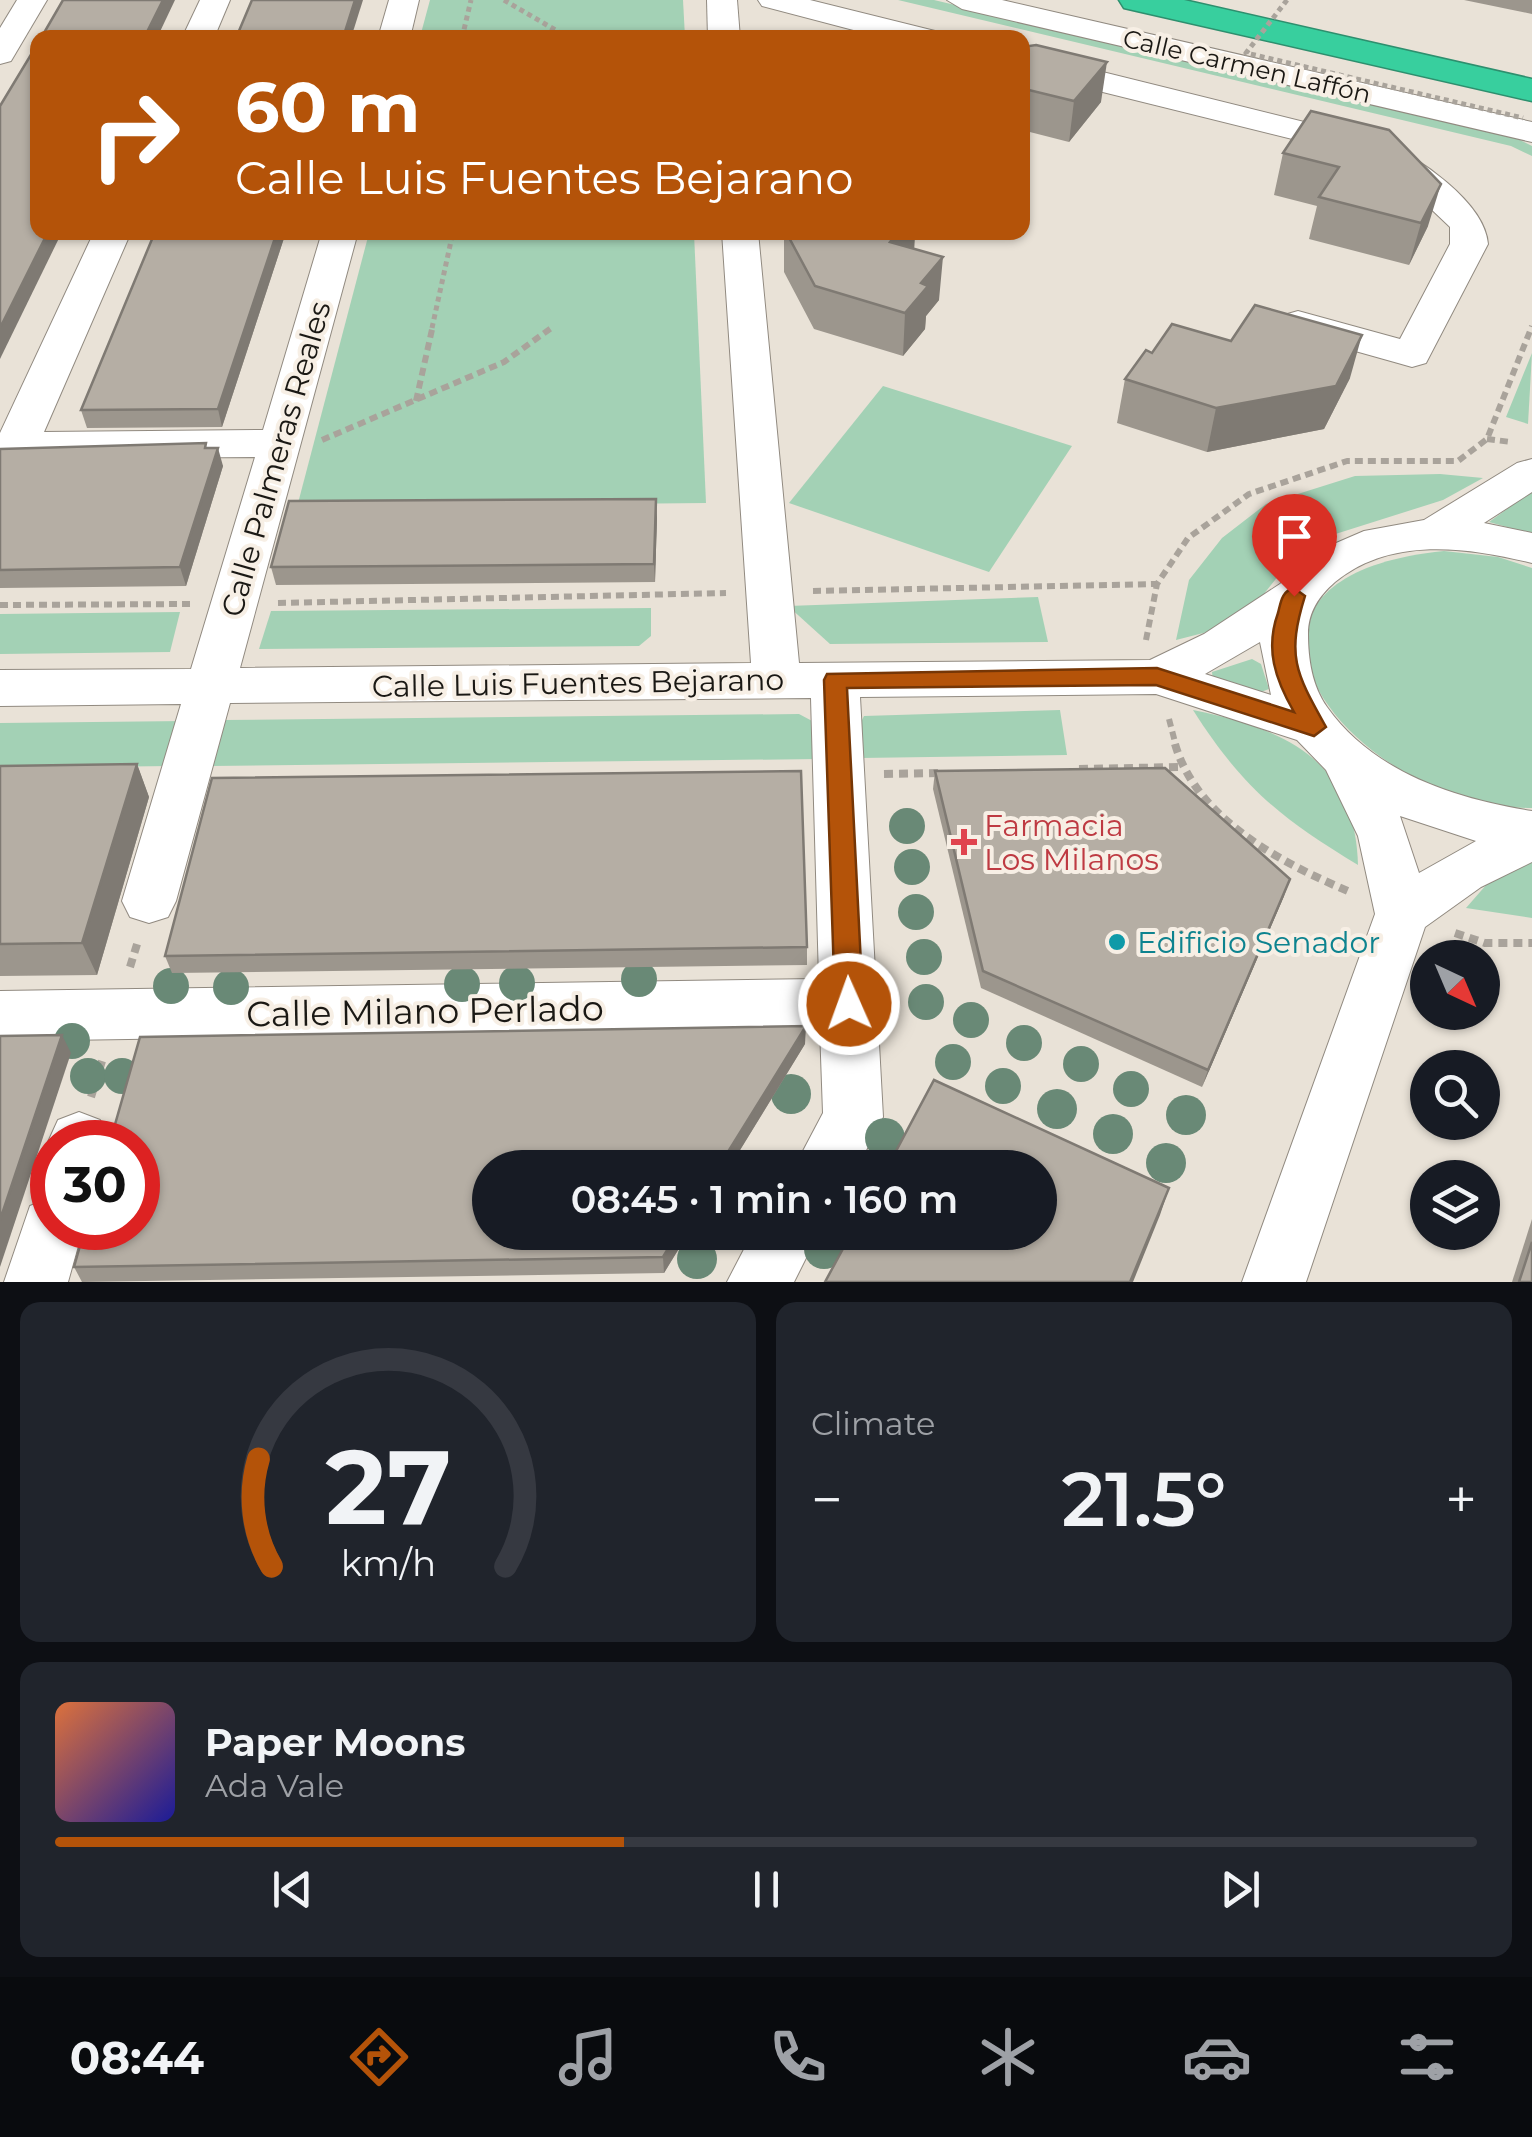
<!DOCTYPE html>
<html lang="en">
<head>
<meta charset="utf-8">
<style>
	body { margin:0; font-family:Montserrat,sans-serif; background:#20242c; color:#f1f3f6; height:100vh; display:flex; flex-direction:column; font-size:38px; white-space:nowrap }
	* { box-sizing:border-box; margin:0 }
	p { font-size:32px; color:#9ea1a6 }
	.icon { flex:none; width:55px; height:55px; fill:none; stroke:currentColor; stroke-width:2; stroke-linecap:round; stroke-linejoin:round }
	.map { position:relative; height:1282px; overflow:hidden }
	.sheet { display:flex; flex-direction:column; gap:20px; padding:20px; background:#0d0f14; flex:1 }
	.sheet>* { flex:none }
	.top-card { position:absolute; left:30px; top:30px; width:1000px; height:210px; border-radius:20px; box-shadow:0 2px 8px #0004; background:#b45309; color:#fff; overflow:hidden }
	.needle { width:65px; rotate:136deg }
	.fabs { position:absolute; left:1410px; top:940px; display:grid; gap:20px }
	.fabs a { display:grid; place-items:center; width:90px; height:90px; border-radius:50%; background:#171b24; box-shadow:0 2px 8px #0004; font-size:50px }
	.speed { position:absolute; left:30px; top:1120px; display:flex; gap:20px; font-size:50px; font-weight:700; text-align:center }
	.speed>* { display:grid; place-content:center; width:130px; height:130px; border-radius:50%; background:#171b24; box-shadow:0 2px 8px #0004; line-height:1 }
	.speed .limit { border:15px solid #d22; background:#fff; color:#111 }
	.pin { position:absolute; display:grid; place-items:center; width:85px; height:85px; color:#fff; margin:-102px -42px; border-radius:50% 50% 50% 0; rotate:-45deg; box-shadow:0 0 10px #0007 }
	.pin .icon { rotate:45deg }
	.me { position:absolute; width:110px; margin:-55px; rotate:358deg; stroke-linejoin:round; filter:drop-shadow(0 0 8px #0008) }
	.turn { display:flex; align-items:center; gap:35px; height:210px; padding:0 40px; font-size:45px }
	.turn .icon { width:130px; height:130px; stroke-width:2.5 }
	.turn b { display:block; font-size:70px; line-height:85px }
	.big { font-size:75px; font-weight:600; line-height:1.1 }
	.sheet .widget { flex:1; display:flex; flex-direction:column; justify-content:center; gap:15px; min-width:0; padding:0 35px; border-radius:20px; background:#20242c }
	.sheet .dial { align-items:center; gap:0 }
	.dial svg { height:260px; overflow:visible; fill:none; stroke:#363941; stroke-width:7; stroke-linecap:round; text-anchor:middle }
	.dial text { fill:#f1f3f6; stroke:none }
	.song { display:flex; align-items:center; gap:30px }
	.cover { width:120px; height:120px; border-radius:15px; background:linear-gradient(135deg,hsl(20 70% 55%),hsl(240 70% 35%)) }
	.played { height:10px; border-radius:5px; background:linear-gradient(90deg,#b45309 40%,#363941 40%) }
	.keys { display:flex; justify-content:space-around; direction:ltr }
	.heat { display:flex; justify-content:space-between; align-items:center; font-size:55px; direction:ltr }
	.sheet .tiles { flex:1; display:grid; gap:20px; grid-template-columns:1fr 1fr }
	.widget:last-child { grid-column:span 2 }
	.trip { position:absolute; left:472px; top:1150px; width:585px; height:100px; border-radius:50px; background:#171b24; box-shadow:0 2px 8px #0004; font-weight:600; line-height:100px; text-align:center }
	.menu { display:flex; height:160px; justify-content:space-around; align-items:center; background:#090b0e; color:#9ea1a6 }
	.menu .icon { width:70px; height:70px }
	.menu .current { color:#b45309 }
	.menu b { font-size:45px; color:#f1f3f6 }
	.map>svg:first-child { display:block }
	.green { fill:#a3d1b5 }
	.lines { fill:none; stroke-linecap:round; stroke-linejoin:round }
	.minor-casing { stroke:#918a80; stroke-width:2 }
	.highway-casing { stroke:#2e8f6e; stroke-width:3 }
	.path-far2 { stroke:#a9a39b; stroke-width:5; stroke-dasharray:5 4; stroke-linecap:butt }
	.path-far1 { stroke:#a9a39b; stroke-width:6; stroke-dasharray:8 5; stroke-linecap:butt }
	.path { stroke:#a9a39b; stroke-width:8; stroke-dasharray:9 6; stroke-linecap:butt }
	.minor { fill:#fff; fill-rule:evenodd }
	.highway { fill:#38cf9e; fill-rule:evenodd }
	.path-bridge { stroke:#a9a39b; stroke-width:5; stroke-dasharray:5 4; stroke-linecap:butt }
	.tree { fill:#698976 }
	.wall { fill:#9c968d }
	.shaded-wall { fill:#7f7a73 }
	.building { fill:#b5aea4; stroke:#7f7a73; stroke-width:2.5 }
	.route { fill:#b45309; stroke:#753606; stroke-width:2.5 }
	.health-dot { fill:#e0444e; stroke:#f7efe5; stroke-width:4 }
	.culture-dot { fill:#0f9aa8; stroke:#f7efe5; stroke-width:4 }
	.labels { text-anchor:middle; dominant-baseline:central; stroke-width:8; stroke-linejoin:round; paint-order:stroke }
	.far-street-label { font-size:25px; fill:#1a1814; stroke:#f7efe5 }
	.street-label { font-size:30px; fill:#1a1814; stroke:#f7efe5 }
	.health-label { font-size:30px; fill:#be3a42; stroke:#f7efe5; text-anchor:start }
	.culture-label { font-size:30px; fill:#0d838f; stroke:#f7efe5; text-anchor:start }
	.near-street-label { font-size:35px; fill:#1a1814; stroke:#f7efe5 }
</style>
</head>
<body>
<div class="map">
<svg width="1532" height="1282" viewBox="0 0 1532 1282">
	<rect width="100%" height="100%" fill="#e9e2d7"/>
	<g class="green">
		<path d="M 430,0 L 683,0 L 685,37 L 420,37 Z"/>
		<path d="M 898,0 L 934,0 L 1518,139 L 1532,146 L 1532,156 L 1511,146 Z"/>
		<path d="M 369,233 L 694,233 L 706,503 L 297,507 Z"/>
		<path d="M 1532,353 L 1528,424 L 1506,417 Z"/>
		<path d="M 883,386 L 1072,446 L 989,572 L 789,503 Z"/>
		<path d="M 1440,474 L 1483,478 L 1443,500 L 1326,537 L 1283,570 L 1247,615 L 1215,630 L 1176,640 L 1189,580 L 1222,538 L 1266,504 L 1355,476 Z"/>
		<path d="M 1532,491 L 1532,534 L 1489,522 Z"/>
		<path d="M 1444,551 L 1498,557 L 1532,568 L 1532,808 C 1349,807 1174,578 1444,551 Z"/>
		<path d="M 1038,597 L 1048,642 L 830,644 L 788,606 Z"/>
		<path d="M 651,608 L 651,636 L 639,646 L 259,649 L 271,611 Z"/>
		<path d="M 180,612 L 170,652 L 0,654 L 0,614 Z"/>
		<path d="M 1252,659 L 1261,664 L 1269,689 L 1261,692 L 1213,680 L 1212,672 Z"/>
		<path d="M 1060,710 L 1067,755 L 860,758 L 859,726 L 864,716 Z"/>
		<path d="M 1193,710 C 1285,729 1355,760 1358,865 C 1280,818 1242,787 1193,710 Z"/>
		<path d="M 799,714 L 814,722 L 818,759 L 211,766 L 223,720 Z"/>
		<path d="M 186,721 L 172,766 L 0,768 L 0,723 Z"/>
		<path d="M 1532,859 L 1532,918 L 1466,908 L 1487,884 Z"/>
	</g>
	<g class="lines">
		<defs>
			<g id="minor">
				<path d="M 17,0 L 47,0 L 11,61 L 0,64 L 0,28 Z"/>
				<path d="M 200,0 L 230,0 L 214,38 L 182,38 Z"/>
				<path d="M 389,0 L 419,0 L 410,38 L 378,38 Z"/>
				<path d="M 707,0 L 737,0 L 740,38 L 708,38 Z"/>
				<path d="M 758,0 L 810,0 L 935,31 L 939,38 L 884,38 L 762,6 Z"/>
				<path d="M 947,0 L 1002,0 L 1532,122 L 1532,142 L 962,9 Z"/>
				<path d="M 1022,52 L 1381,141 C 1418,157 1485,202 1488,244 L 1426,363 L 1412,367 L 1398,363 L 1284,331 L 1278,323 L 1284,315 L 1298,311 L 1400,339 L 1450,244 L 1450,227 L 1389,169 L 1357,155 L 1022,72 Z"/>
				<path d="M 94,232 L 131,232 L 44,432 L 263,430 L 322,232 L 358,232 L 240,668 L 751,663 L 722,232 L 758,232 L 799,663 L 1150,660 L 1204,634 L 1280,584 L 1313,553 L 1364,531 L 1424,520 L 1517,463 L 1532,459 L 1532,492 L 1484,523 L 1532,533 L 1532,563 C 1467,547 1391,536 1335,582 C 1319,596 1308,612 1308,634 C 1308,659 1312,686 1327,707 C 1374,773 1456,799 1532,811 L 1532,862 L 1481,887 L 1425,927 L 1306,1282 L 1242,1282 L 1375,914 L 1358,836 L 1326,770 L 1297,740 L 1156,694 L 860,697 L 883,1117 L 857,1168 L 794,1168 L 823,1113 L 820,1028 L 0,1041 L 0,991 L 819,979 L 811,698 L 230,703 L 176,901 L 168,917 L 149,923 L 130,917 L 122,901 L 181,704 L 0,706 L 0,670 L 191,669 L 255,457 L 0,459 L 0,433 ZM 1260,642 L 1271,695 L 1205,674 ZM 1400,816 L 1476,841 L 1419,873 Z"/>
				<path d="M 79,1112 L 100,1120 L 108,1142 L 52,1142 L 52,1153 L 48,1142 L 58,1120 Z"/>
				<path d="M 52,1197 L 52,1228 L 83,1228 L 68,1282 L 4,1282 L 30,1206 Z"/>
				<path d="M 753,1232 L 819,1232 L 794,1282 L 727,1282 Z"/>
			</g>
			<path id="highway" d="M 1119,0 L 1184,0 L 1532,79 L 1532,101 L 1137,11 L 1124,8 Z"/>
		</defs>
		<use href="#minor" class="minor-casing"/>
		<use href="#highway" class="highway-casing"/>
		<g class="path-far2">
			<path d="M 504,0 L 569,38"/>
			<path d="M 462,38 L 471,0"/>
			<path d="M 432,328 L 453,232"/>
		</g>
		<g class="path-far1">
			<path d="M 416,401 L 433,325"/>
			<path d="M 1487,439 L 1511,442"/>
			<path d="M 322,440 L 504,362 L 554,326"/>
			<path d="M 813,591 L 1157,584"/>
			<path d="M 278,603 L 726,593"/>
			<path d="M 0,605 L 191,604"/>
			<path d="M 1146,640 L 1157,584 L 1188,538 L 1249,494 L 1347,461 L 1458,461 L 1487,439 L 1532,326"/>
			<path d="M 1169,719 L 1176,746"/>
		</g>
		<g class="path">
			<path d="M 1175,744 C 1197,820 1282,863 1350,892"/>
			<path d="M 1079,769 L 1182,767"/>
			<path d="M 884,774 L 941,773"/>
			<path d="M 1455,933 L 1485,943 L 1532,943"/>
			<path d="M 130,967 L 138,941"/>
			<path d="M 91,1097 L 102,1061"/>
		</g>
		<use href="#minor" class="minor"/>
		<use href="#highway" class="highway"/>
		<path class="path-bridge" d="M 1287,0 L 1246,53 L 1523,118"/>
	</g>
	<g class="tree">
		<circle cx="907" cy="826" r="18"/>
		<circle cx="912" cy="867" r="18"/>
		<circle cx="916" cy="912" r="18"/>
		<circle cx="924" cy="957" r="18"/>
		<circle cx="639" cy="979" r="18"/>
		<circle cx="517" cy="983" r="18"/>
		<circle cx="462" cy="984" r="18"/>
		<circle cx="171" cy="986" r="18"/>
		<circle cx="231" cy="987" r="18"/>
		<circle cx="926" cy="1002" r="18"/>
		<circle cx="971" cy="1020" r="18"/>
		<circle cx="72" cy="1041" r="18"/>
		<circle cx="1024" cy="1043" r="18"/>
		<circle cx="953" cy="1062" r="18"/>
		<circle cx="1081" cy="1064" r="18"/>
		<circle cx="88" cy="1076" r="18"/>
		<circle cx="122" cy="1076" r="18"/>
		<circle cx="1003" cy="1086" r="18"/>
		<circle cx="1131" cy="1089" r="18"/>
		<circle cx="791" cy="1094" r="20"/>
		<circle cx="1057" cy="1109" r="20"/>
		<circle cx="1186" cy="1115" r="20"/>
		<circle cx="1113" cy="1134" r="20"/>
		<circle cx="885" cy="1138" r="20"/>
		<circle cx="1166" cy="1163" r="20"/>
		<circle cx="824" cy="1249" r="20"/>
		<circle cx="697" cy="1259" r="20"/>
	</g>
	<g class="wall">
		<path d="M 1464,0 L 1532,0 L 1532,14 Z"/>
		<path d="M 1022,47 L 1101,102 L 1069,142 L 1022,130 Z"/>
		<path d="M 1311,111 L 1428,226 L 1409,265 L 1309,239 L 1317,206 L 1274,195 L 1283,153 Z"/>
		<path d="M 155,232 L 286,232 L 222,427 L 87,428 L 81,410 Z"/>
		<path d="M 784,232 L 915,232 L 914,249 L 939,300 L 926,316 L 925,329 L 903,356 L 814,329 L 784,272 Z"/>
		<path d="M 1152,353 L 1350,378 L 1324,429 L 1207,452 L 1117,423 L 1125,379 Z"/>
		<path d="M 208,448 L 223,466 L 186,586 L 0,588 L 0,449 Z"/>
		<path d="M 657,517 L 655,582 L 276,585 L 271,567 Z"/>
		<path d="M 137,764 L 149,797 L 97,975 L 0,976 L 0,766 Z"/>
		<path d="M 935,771 L 1284,896 L 1202,1087 L 981,988 L 933,789 Z"/>
		<path d="M 807,947 L 807,965 L 172,973 L 165,956 Z"/>
		<path d="M 805,1044 L 729,1168 L 490,1168 L 689,1232 L 664,1273 L 82,1282 L 74,1267 Z"/>
		<path d="M 1532,1219 L 1532,1282 L 1512,1282 Z"/>
	</g>
	<g class="shaded-wall">
		<path d="M 163,0 L 175,0 L 157,38 L 144,38 Z"/>
		<path d="M 355,0 L 363,0 L 351,38 L 343,38 Z"/>
		<path d="M 1107,62 L 1101,102 L 1069,142 L 1074,101 Z"/>
		<path d="M 1441,184 L 1428,226 L 1409,265 L 1421,223 Z"/>
		<path d="M 48,232 L 62,232 L 0,359 L 0,328 Z"/>
		<path d="M 277,232 L 286,232 L 222,427 L 218,409 Z"/>
		<path d="M 898,232 L 915,232 L 914,252 L 890,242 Z"/>
		<path d="M 943,257 L 939,300 L 926,316 L 925,329 L 903,356 L 905,313 L 921,283 Z"/>
		<path d="M 1362,335 L 1350,378 L 1324,429 L 1207,452 L 1216,408 Z"/>
		<path d="M 218,448 L 223,466 L 186,586 L 180,567 Z"/>
		<path d="M 656,499 L 657,517 L 655,582 L 654,564 Z"/>
		<path d="M 137,764 L 149,797 L 97,975 L 82,943 Z"/>
		<path d="M 1290,879 L 1284,896 L 1202,1087 L 1208,1070 Z"/>
		<path d="M 806,1026 L 805,1044 L 729,1168 L 718,1168 Z"/>
		<path d="M 62,1035 L 71,1053 L 0,1267 L 0,1220 Z"/>
		<path d="M 1169,1188 L 1160,1215 L 1133,1282 L 1130,1282 Z"/>
		<path d="M 678,1232 L 689,1232 L 664,1273 L 663,1257 Z"/>
	</g>
	<g class="building">
		<path d="M 63,0 L 163,0 L 144,38 L 41,38 Z"/>
		<path d="M 252,0 L 355,0 L 343,38 L 236,38 Z"/>
		<path d="M 38,43 L 38,232 L 48,232 L 0,328 L 0,106 Z"/>
		<path d="M 1036,45 L 1107,62 L 1074,101 L 1025,89 L 1022,91 L 1022,47 Z"/>
		<path d="M 1311,111 L 1389,130 L 1441,184 L 1421,223 L 1319,197 L 1339,167 L 1283,153 Z"/>
		<path d="M 155,232 L 277,232 L 218,409 L 81,410 Z"/>
		<path d="M 786,232 L 898,232 L 890,242 L 943,257 L 921,283 L 928,286 L 905,313 L 815,286 Z"/>
		<path d="M 1255,305 L 1362,335 L 1336,386 L 1216,408 L 1125,379 L 1146,350 L 1152,353 L 1172,324 L 1231,341 Z"/>
		<path d="M 206,443 L 205,448 L 218,448 L 180,567 L 0,570 L 0,449 Z"/>
		<path d="M 656,499 L 654,564 L 271,567 L 289,501 Z"/>
		<path d="M 137,764 L 82,943 L 0,944 L 0,766 Z"/>
		<path d="M 1165,768 L 1290,879 L 1208,1070 L 983,971 L 935,771 Z"/>
		<path d="M 801,771 L 807,947 L 165,956 L 212,778 Z"/>
		<path d="M 806,1026 L 718,1168 L 490,1168 L 490,1232 L 678,1232 L 663,1257 L 74,1267 L 85,1228 L 138,1228 L 138,1142 L 110,1142 L 140,1037 Z"/>
		<path d="M 62,1035 L 0,1220 L 0,1036 Z"/>
		<path d="M 934,1080 L 1169,1188 L 1130,1282 L 825,1282 L 852,1232 L 1040,1232 L 1040,1168 L 887,1168 Z"/>
		<path d="M 1532,1242 L 1532,1282 L 1519,1282 Z"/>
	</g>
	<path class="route" d="M 1294,588 L 1305,596 C 1286,657 1296,673 1326,727 L 1314,736 L 1156,685 L 847,688 L 863,1004 L 859,1012 L 839,1012 L 835,1004 L 824,680 L 827,674 L 1157,668 L 1294,712 C 1275,679 1265,649 1278,613 C 1281,601 1282,591 1294,588 Z"/>
	<path class="health-dot" d="M959 827h10v10h10v10h-10v10h-10v-10h-10v-10h10z"/>
	<circle class="culture-dot" cx="1117" cy="942" r="10"/>
	<g class="labels">
		<g class="far-street-label">
			<text transform="translate(1247 66) rotate(13)">Calle Carmen Laffón</text>
		</g>
		<g class="street-label">
			<text transform="translate(276 459) rotate(-74)">Calle Palmeras Reales</text>
			<text transform="translate(578 683) rotate(-1)">Calle Luis Fuentes Bejarano</text>
		</g>
		<g class="health-label">
			<text x="984" y="825">Farmacia<tspan x="984" dy="34">Los Milanos</tspan></text>
		</g>
		<g class="culture-label">
			<text x="1137" y="942">Edificio Senador</text>
		</g>
		<g class="near-street-label">
			<text transform="translate(425 1011) rotate(-1)">Calle Milano Perlado</text>
		</g>
	</g>
</svg>
<div class="fabs">
<a><svg class="needle" viewBox="-14 -14 28 28"><path d="M0-13l5 13h-10z" fill="#e53935"/><path d="M0 13l5-13h-10z" fill="#9ea1a6"/></svg></a>
<a><svg class="icon" aria-label="search" viewBox="0 0 24 24"><circle cx="10" cy="10" r="6"/><path d="M15 15l6 6"/></svg></a>
<a><svg class="icon" aria-label="layers" viewBox="0 0 24 24"><path d="M12 4l9 5-9 5-9-5zM3 14l9 5 9-5"/></svg></a>
</div>
<div class="speed"><div class="limit">30</div></div>
<div class="pin" style="left:1294px;top:596px;background:#d93025"><svg class="icon" aria-label="arrive" viewBox="0 0 24 24"><path d="M6 21V4h12l-3 4 3 4H6"/></svg></div>
<svg class="me" style="left:849px;top:1004px" viewBox="-20 -20 40 40"><circle r="17" fill="#b45309" stroke="#fff" stroke-width="3"/><path d="M0-11L8 9 0 5-8 9z" fill="#fff"/></svg>
<div class="trip">08:45 · 1 min · 160 m</div>
<div class="top-card">
<div class="turn"><svg class="icon" aria-label="right" viewBox="0 0 24 24"><path d="M7 20v-9h11M14 6l5 5-5 5"/></svg><div><b>60 m</b>Calle Luis Fuentes Bejarano</div></div>
</div>
</div>
<section class="sheet">
<div class="tiles">
<div class="widget dial"><svg viewBox="0 0 100 80">
<path d="M14 69A42 42 0 1 1 86 69"/>
<path d="M14 69A42 42 0 0 1 10 36" stroke="#b45309"/>
<text x="50" y="56" font-size="32" font-weight="700">27</text>
<text x="50" y="72" font-size="11">km/h</text>
</svg></div>
<div class="widget"><p>Climate</p>
<div class="heat"><a>−</a><b class="big">21.5°</b><a>+</a></div>
</div>
<div class="widget">
<div class="song"><i class="cover"></i><div><b>Paper Moons</b><p>Ada Vale</p></div></div>
<div class="played"></div>
<div class="keys"><svg class="icon" aria-label="previous" viewBox="0 0 24 24"><path d="M18 5L8 12l10 7zM5 5v14"/></svg><svg class="icon" aria-label="pause" viewBox="0 0 24 24"><path d="M8 5v14M16 5v14"/></svg><svg class="icon" aria-label="next" viewBox="0 0 24 24"><path d="M6 5l10 7-10 7zM19 5v14"/></svg></div>
</div>
</div>
</section>
<nav class="menu">
<b>08:44</b>
<svg class="icon current" aria-label="directions" viewBox="0 0 24 24"><path d="M12 3l9 9-9 9-9-9zM9 14v-3h6M13 9l2 2-2 2"/></svg>
<svg class="icon" aria-label="music" viewBox="0 0 24 24"><path d="M9 18V5l10-2v13"/><circle cx="6" cy="18" r="3"/><circle cx="16" cy="16" r="3"/></svg>
<svg class="icon" aria-label="phone" viewBox="0 0 24 24"><path d="M5 4h4l2 5-3 2q2 4 5 5l2-3 5 2v4C11 20 4 13 5 4z"/></svg>
<svg class="icon" aria-label="climate" viewBox="0 0 24 24"><path d="M12 3v18M4 7l16 10M4 17L20 7"/></svg>
<svg class="icon" aria-label="car" viewBox="0 0 24 24"><path d="M5 17H2v-5l4-1 3-4h7l3 4 3 1v5h-3M9 17h6M6 11h13"/><circle cx="7" cy="17" r="2"/><circle cx="17" cy="17" r="2"/></svg>
<svg class="icon" aria-label="filters" viewBox="0 0 24 24"><path d="M4 7h16M4 17h16"/><circle cx="9" cy="7" r="2"/><circle cx="15" cy="17" r="2"/></svg>
</nav>
</body>
</html>
